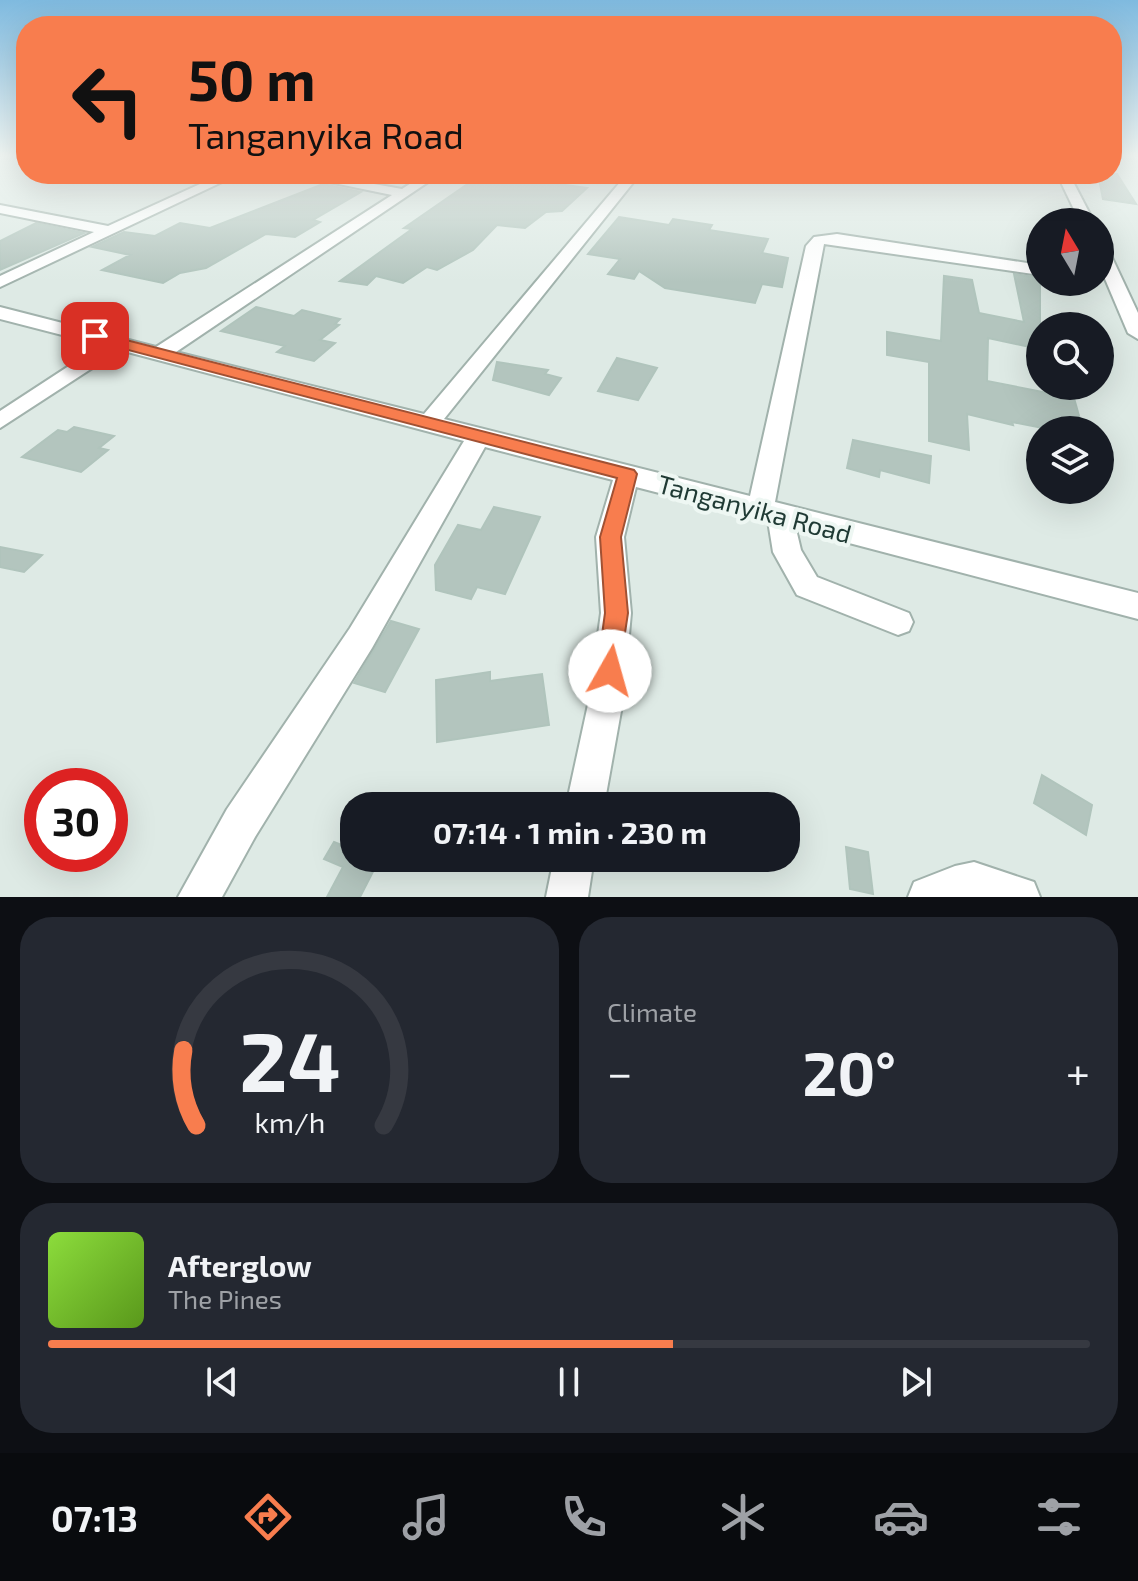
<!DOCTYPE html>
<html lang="en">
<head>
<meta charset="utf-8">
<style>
	body { margin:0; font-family:"Exo 2",sans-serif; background:#242831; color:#f1f3f6; height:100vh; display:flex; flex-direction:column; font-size:30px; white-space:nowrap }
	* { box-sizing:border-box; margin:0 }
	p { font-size:26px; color:#9ea1a6 }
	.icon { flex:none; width:44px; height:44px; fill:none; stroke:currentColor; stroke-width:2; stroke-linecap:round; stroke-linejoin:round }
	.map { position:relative; height:897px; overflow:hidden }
	.drawer { display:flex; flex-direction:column; gap:20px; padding:20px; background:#0d0f14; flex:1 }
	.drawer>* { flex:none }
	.hud { position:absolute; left:16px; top:16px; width:1106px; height:168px; border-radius:32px; box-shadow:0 8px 32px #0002; background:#f87d4e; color:#111; overflow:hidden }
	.needle { width:52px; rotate:350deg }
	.fabs { position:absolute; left:1026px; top:208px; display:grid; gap:16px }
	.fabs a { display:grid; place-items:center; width:88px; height:88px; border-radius:50%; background:#171b24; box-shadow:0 8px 32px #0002; font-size:40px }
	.speed { position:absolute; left:24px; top:768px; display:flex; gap:16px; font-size:40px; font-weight:700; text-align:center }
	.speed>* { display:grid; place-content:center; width:104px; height:104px; border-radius:50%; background:#171b24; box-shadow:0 8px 32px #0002; line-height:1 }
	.speed .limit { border:12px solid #d22; background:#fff; color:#111 }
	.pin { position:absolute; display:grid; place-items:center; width:68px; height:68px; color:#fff; margin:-34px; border-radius:16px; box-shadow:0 4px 12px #0006 }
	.me { position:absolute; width:88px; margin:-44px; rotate:7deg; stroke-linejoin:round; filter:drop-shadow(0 0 6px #0008) }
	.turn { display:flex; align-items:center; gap:28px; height:168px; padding:0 40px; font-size:36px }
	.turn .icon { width:104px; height:104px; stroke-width:2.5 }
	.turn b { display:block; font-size:56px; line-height:68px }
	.big { font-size:60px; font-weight:700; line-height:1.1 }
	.drawer .tile { flex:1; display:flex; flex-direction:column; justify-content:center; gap:12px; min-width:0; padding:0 28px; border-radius:32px; background:#242831 }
	.drawer .dial { align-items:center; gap:0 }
	.dial svg { height:208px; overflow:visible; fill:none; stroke:#363941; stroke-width:7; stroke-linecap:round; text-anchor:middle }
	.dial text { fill:#f1f3f6; stroke:none }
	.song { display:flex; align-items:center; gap:24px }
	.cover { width:96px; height:96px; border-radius:12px; background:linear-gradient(135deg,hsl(90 70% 55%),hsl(90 70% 35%)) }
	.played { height:8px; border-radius:4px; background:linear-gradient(90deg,#f87d4e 60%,#363941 60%) }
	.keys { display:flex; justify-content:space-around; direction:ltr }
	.heat { display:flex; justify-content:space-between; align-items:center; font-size:44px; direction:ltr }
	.drawer .tiles { flex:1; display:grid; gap:20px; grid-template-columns:1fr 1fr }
	.tile:last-child { grid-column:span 2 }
	.trip { position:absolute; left:340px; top:792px; width:460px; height:80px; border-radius:32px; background:#171b24; box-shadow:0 8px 32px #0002; font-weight:700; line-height:80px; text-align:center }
	.menu { display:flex; height:128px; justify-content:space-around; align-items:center; background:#090b0e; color:#9ea1a6 }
	.menu .icon { width:56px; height:56px }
	.menu .on { color:#f87d4e }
	.menu b { font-size:36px; color:#f1f3f6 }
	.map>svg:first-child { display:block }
	.building { fill:#b3c5be; stroke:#b0c4bc; stroke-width:2 }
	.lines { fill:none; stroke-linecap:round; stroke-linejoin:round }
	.minor-casing { stroke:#a1b2ac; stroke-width:4 }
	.minor { fill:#fff; fill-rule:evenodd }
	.route { fill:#f87d4e; stroke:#a15133; stroke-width:2 }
	.labels { text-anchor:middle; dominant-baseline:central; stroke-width:8; stroke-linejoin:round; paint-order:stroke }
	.street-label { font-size:26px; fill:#1f3a34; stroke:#eef7f3 }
</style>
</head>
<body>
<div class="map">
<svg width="1138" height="897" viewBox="0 0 1138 897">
	<rect width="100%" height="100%" fill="#deeae5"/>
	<g class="building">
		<path d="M 482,174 L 562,174 L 551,183 L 587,188 L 562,211 L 546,212 L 525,228 L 497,225 L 473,250 L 437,270 L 427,267 L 403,283 L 376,276 L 367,285 L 340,281 L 412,229 L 404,228 Z"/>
		<path d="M 1098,174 L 1117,174 L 1136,204 L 1103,199 Z"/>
		<path d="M 323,184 L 361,192 L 313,220 L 320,222 L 295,237 L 266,234 L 206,268 L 180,273 L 163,283 L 102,270 L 130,255 L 92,247 L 124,232 L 155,236 L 180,223 L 210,228 Z"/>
		<path d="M 619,217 L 669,225 L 673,219 L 712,225 L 709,230 L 768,239 L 762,253 L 788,258 L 782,287 L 762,284 L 755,303 L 665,288 L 639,271 L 634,279 L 608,274 L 620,259 L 588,254 Z"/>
		<path d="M 36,223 L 84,233 L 0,270 L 0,241 Z"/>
		<path d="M 1014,274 L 1040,278 L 1040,351 L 1031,352 L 1030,347 L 988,338 L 987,381 L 1074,398 L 1083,430 L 1053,430 L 1012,422 L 1013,425 L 967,414 L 969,450 L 929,441 L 929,362 L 887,355 L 887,332 L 941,341 L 944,276 L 972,280 L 979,313 L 1024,322 Z"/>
		<path d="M 256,307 L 294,316 L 302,310 L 340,319 L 335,324 L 339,325 L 320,340 L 335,343 L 314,361 L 277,352 L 285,346 L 221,331 Z"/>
		<path d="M 617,358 L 657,368 L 638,400 L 598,391 Z"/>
		<path d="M 497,362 L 548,370 L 545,374 L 561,378 L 549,395 L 493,380 Z"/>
		<path d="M 74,427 L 114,436 L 99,448 L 108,450 L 81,472 L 22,457 L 58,430 L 67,432 Z"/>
		<path d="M 853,440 L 931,456 L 929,483 L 880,470 L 879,477 L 847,468 Z"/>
		<path d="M 494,507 L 540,517 L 505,594 L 477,587 L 471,599 L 436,590 L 435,565 L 458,525 L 481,530 Z"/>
		<path d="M 0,547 L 42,555 L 24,572 L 0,567 Z"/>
		<path d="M 391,621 L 419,629 L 385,692 L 354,683 Z"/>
		<path d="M 490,672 L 490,681 L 542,674 L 549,725 L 437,742 L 436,680 Z"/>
		<path d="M 1042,775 L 1092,805 L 1086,835 L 1034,803 Z"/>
		<path d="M 334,842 L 354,850 L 354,858 L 380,858 L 360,897 L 327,897 L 343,867 L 324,859 Z"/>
		<path d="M 846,847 L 868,852 L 873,894 L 850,889 Z"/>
	</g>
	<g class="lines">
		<defs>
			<g id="minor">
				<path d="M 222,174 L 239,174 L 0,287 L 0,276 L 94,232 L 0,213 L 0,205 L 108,226 Z"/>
				<path d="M 290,174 L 318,174 L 402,189 L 425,174 L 440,174 L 176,352 L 424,414 L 627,174 L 640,174 L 444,419 L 750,496 L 806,246 L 814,237 L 837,234 L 1040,265 L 1040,275 L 824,244 L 775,502 L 1138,593 L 1138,619 L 796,529 L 801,550 L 817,577 L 909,613 L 913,622 L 909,631 L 898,635 L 797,595 L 773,552 L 768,521 L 636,487 L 624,537 L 631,613 L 623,700 L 604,806 L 566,806 L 589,700 L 601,613 L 596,537 L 613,480 L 485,447 L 372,648 L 255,837 L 222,897 L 178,897 L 227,809 L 350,628 L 464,441 L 120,350 L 0,428 L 0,411 L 101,345 L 0,319 L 0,307 L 156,347 L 392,195 Z"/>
				<path d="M 1057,174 L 1069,174 L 1094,222 L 1080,222 Z"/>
				<path d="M 1100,244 L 1108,249 L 1138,313 L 1138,339 L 1128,333 L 1100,267 Z"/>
				<path d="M 554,858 L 594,858 L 588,897 L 546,897 Z"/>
				<path d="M 974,862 L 1034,882 L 1040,897 L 908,897 L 914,882 L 955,866 Z"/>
			</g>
		</defs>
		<use href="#minor" class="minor-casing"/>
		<use href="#minor" class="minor"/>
	</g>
	<linearGradient id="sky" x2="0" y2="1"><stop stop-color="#7fbadf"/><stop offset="0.55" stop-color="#f0f6f3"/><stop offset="1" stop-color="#f0f6f3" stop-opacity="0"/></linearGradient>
	<rect width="1138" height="282" fill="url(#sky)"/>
	<path class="route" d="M 95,332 L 634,470 L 637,474 L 621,537 L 628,613 L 618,679 L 610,682 L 601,679 L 597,671 L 605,613 L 600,537 L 617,478 L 90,340 L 88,336 Z"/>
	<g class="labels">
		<g class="street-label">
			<text transform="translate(755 508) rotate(15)">Tanganyika Road</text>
		</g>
	</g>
</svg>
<div class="fabs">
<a><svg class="needle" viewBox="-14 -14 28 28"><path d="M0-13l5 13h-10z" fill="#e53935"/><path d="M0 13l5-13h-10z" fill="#9ea1a6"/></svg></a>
<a><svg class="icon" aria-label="search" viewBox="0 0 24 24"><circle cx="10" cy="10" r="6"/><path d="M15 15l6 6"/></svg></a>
<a><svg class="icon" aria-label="layers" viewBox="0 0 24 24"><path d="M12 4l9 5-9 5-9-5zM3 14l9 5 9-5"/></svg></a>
</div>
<div class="speed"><div class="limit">30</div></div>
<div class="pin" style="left:95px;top:336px;background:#d93025"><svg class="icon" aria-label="arrive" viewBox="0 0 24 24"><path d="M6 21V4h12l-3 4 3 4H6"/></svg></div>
<svg class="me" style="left:610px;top:671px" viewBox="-20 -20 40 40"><circle r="19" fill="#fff"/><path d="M0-13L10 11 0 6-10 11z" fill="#f87d4e"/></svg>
<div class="trip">07:14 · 1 min · 230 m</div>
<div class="hud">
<div class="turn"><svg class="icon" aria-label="left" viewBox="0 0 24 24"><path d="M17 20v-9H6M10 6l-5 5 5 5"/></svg><div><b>50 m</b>Tanganyika Road</div></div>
</div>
</div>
<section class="drawer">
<div class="tiles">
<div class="tile dial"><svg viewBox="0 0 100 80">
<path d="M14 69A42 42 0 1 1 86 69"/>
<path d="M14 69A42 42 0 0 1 9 40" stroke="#f87d4e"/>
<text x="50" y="56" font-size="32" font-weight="700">24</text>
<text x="50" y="72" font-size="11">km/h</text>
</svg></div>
<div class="tile"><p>Climate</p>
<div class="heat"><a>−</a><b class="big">20°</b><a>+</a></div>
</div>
<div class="tile">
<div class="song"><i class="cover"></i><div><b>Afterglow</b><p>The Pines</p></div></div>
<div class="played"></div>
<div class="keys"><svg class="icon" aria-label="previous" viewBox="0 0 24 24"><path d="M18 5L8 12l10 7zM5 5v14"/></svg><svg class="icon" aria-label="pause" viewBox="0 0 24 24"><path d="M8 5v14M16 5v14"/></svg><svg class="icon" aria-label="next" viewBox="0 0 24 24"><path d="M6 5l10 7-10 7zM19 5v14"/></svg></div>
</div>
</div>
</section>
<nav class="menu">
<b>07:13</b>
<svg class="icon on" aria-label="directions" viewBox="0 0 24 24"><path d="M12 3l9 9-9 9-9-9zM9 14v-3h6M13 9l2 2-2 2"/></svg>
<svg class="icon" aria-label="music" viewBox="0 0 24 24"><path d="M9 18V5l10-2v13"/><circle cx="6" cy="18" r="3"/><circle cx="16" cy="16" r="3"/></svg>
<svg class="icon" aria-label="phone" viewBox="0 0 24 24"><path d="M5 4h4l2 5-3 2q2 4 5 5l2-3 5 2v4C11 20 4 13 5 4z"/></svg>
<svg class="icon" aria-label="climate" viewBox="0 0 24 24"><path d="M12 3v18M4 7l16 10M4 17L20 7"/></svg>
<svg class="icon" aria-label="car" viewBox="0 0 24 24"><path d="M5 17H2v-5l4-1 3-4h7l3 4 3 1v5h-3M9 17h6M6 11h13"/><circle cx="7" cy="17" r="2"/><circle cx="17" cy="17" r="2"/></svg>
<svg class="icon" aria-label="filters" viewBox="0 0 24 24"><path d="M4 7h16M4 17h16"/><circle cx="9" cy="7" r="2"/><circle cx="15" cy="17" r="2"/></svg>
</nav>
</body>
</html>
